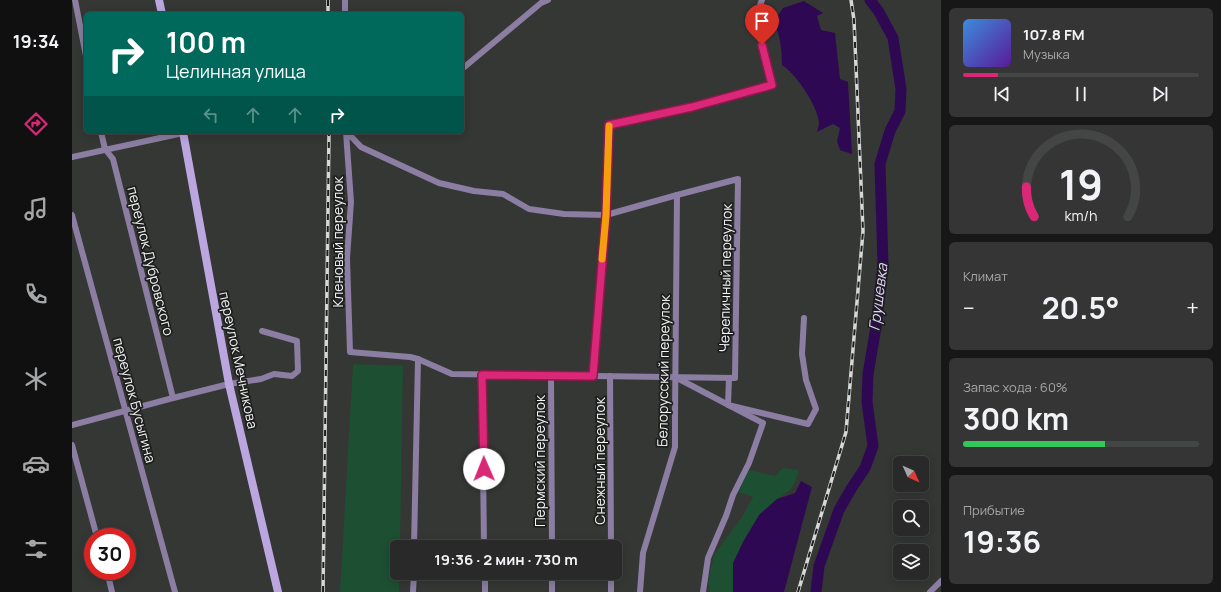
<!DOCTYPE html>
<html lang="ru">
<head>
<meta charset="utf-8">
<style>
	body { margin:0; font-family:Manrope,sans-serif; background:#343534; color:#f1f3f6; height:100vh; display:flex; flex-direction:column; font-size:15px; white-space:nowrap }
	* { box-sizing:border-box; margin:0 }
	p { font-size:13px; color:#a5a6a8 }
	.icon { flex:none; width:22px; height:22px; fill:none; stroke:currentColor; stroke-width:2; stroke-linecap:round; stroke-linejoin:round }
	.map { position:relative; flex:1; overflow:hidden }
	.panel { display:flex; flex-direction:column; gap:8px; padding:8px; background:#161716; width:280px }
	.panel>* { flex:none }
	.banner { position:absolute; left:12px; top:12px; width:380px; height:122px; border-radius:6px; box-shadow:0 2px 10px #0003,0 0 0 1px #444545; background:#00695c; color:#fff; overflow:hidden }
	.needle { width:26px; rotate:135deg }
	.buttons { position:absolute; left:821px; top:456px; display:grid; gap:8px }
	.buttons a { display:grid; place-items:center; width:36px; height:36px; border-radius:6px; background:#282928; box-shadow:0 2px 10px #0003,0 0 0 1px #444545; font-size:20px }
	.speed { position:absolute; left:12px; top:528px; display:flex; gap:8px; font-size:20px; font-weight:700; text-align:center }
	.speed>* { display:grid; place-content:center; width:52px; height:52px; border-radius:50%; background:#282928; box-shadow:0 2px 10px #0003,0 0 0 1px #444545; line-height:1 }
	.speed .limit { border:6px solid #d22; background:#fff; color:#111 }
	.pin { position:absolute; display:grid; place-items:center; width:34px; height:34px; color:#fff; margin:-41px -17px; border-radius:50% 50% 50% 0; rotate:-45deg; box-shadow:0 0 4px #0007 }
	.pin .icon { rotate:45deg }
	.me { position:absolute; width:44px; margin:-22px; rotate:359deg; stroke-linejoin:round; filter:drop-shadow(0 0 3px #0008) }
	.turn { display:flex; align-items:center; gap:14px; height:84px; padding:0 16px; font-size:18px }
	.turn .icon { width:52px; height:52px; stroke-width:2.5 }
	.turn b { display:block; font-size:28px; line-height:34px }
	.lanes { display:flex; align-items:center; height:38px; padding:0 16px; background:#0003; justify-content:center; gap:20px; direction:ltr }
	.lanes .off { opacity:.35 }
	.big { font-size:30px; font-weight:700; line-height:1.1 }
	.panel .widget { flex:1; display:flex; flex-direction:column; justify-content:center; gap:6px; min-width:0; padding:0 14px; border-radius:6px; background:#343534 }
	.panel .dial { align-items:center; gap:0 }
	.dial svg { height:104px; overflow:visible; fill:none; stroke:#444545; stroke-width:7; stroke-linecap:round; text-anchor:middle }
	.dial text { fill:#f1f3f6; stroke:none }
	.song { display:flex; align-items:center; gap:12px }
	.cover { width:48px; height:48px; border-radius:6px; background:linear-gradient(135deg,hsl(210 70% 55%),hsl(270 70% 35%)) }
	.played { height:4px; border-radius:2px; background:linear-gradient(90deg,#db2777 15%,#444545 15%) }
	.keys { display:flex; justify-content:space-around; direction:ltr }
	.heat { display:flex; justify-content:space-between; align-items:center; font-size:22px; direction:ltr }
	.charge { height:6px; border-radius:3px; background:linear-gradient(90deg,#34c759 60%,#444545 0) }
	.trip { position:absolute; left:318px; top:540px; width:232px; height:40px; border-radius:6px; background:#282928; box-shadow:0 2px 10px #0003,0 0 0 1px #444545; font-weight:700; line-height:40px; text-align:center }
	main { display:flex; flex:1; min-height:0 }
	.dock { display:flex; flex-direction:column; width:72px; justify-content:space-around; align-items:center; background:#101010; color:#a5a6a8 }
	.dock .icon { width:28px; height:28px }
	.dock .current { color:#db2777 }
	.dock b { font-size:18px; color:#f1f3f6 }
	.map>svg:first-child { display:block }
	.green { fill:#1d4f32 }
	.water { fill:#2f0854 }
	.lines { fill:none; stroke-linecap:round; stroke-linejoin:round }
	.river { stroke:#2f0854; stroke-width:11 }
	.street { stroke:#8b7ea2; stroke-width:6 }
	.secondary { stroke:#bba6e0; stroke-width:8 }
	.rail-casing { stroke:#d6d8d7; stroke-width:3.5 }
	.rail { stroke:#1d1e1d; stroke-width:2; stroke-dasharray:6; stroke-linecap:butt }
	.route-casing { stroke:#8e194d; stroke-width:10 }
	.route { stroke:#db2777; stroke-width:7 }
	.slow { stroke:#f59e0b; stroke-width:7 }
	.labels { text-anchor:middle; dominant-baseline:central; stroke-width:3.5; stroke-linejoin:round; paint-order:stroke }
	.street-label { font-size:14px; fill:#f3f5f4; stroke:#1d1e1d }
	.water-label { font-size:15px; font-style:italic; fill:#e0d1fd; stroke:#1d1e1d }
</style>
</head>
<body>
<main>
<nav class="dock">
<b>19:34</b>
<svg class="icon current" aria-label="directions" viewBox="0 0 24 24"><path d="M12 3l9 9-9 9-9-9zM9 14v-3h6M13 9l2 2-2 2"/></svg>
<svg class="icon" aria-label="music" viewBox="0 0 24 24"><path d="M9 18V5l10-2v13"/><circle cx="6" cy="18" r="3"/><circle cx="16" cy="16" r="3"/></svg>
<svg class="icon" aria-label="phone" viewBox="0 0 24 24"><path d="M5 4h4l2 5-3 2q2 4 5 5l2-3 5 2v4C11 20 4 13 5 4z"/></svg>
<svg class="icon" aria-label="climate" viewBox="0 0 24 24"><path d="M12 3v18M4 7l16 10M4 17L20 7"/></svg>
<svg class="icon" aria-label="car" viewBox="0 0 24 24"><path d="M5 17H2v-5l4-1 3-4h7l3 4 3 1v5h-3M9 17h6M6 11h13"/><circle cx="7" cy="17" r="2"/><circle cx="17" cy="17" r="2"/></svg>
<svg class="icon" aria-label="filters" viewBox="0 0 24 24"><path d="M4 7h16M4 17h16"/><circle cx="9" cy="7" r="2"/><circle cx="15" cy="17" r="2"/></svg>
</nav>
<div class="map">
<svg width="869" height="592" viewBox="0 0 869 592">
	<rect width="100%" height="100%" fill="#353735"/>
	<g class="green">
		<path d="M 281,364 L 331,366 L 328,547 L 325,547 L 325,573 L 327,573 L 327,592 L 268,592 Z"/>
		<path d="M 711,468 L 727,470 C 723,485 719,491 705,499 L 661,563 L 661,592 L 638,592 L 636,581 L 642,555 L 670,517 L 681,497 L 666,492 L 677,470 L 703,476 Z"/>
	</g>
	<g class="water">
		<path d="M 732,1 L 751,13 L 745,16 L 749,30 L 763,33 L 768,79 L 776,82 L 780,154 L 768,150 L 765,141 L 768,128 L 761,124 L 745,132 C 746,129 747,125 747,122 C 745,105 724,74 710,65 C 710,50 708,35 702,22 L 711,8 Z"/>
		<path d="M 729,481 L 740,487 L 712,592 L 661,592 L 661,563 L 671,542 L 687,515 L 705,499 L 723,493 Z"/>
	</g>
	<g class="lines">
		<path class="river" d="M 744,592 L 747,566 L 767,510 L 779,489 L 793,468 L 801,446 L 795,402 L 796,374 L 804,327 L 811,265 L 808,164 L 818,131 L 828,111 L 829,89 L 821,38 L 807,12 L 798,0"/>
		<g class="street">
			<path d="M 3,0 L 14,56"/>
			<path d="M 273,14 L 273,0"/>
			<path d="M 390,69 L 469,3 L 476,0"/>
			<path d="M 29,132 L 33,149 L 41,159 L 101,398"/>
			<path d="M 274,132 L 279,202 L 275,258 L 278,352 L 338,357 L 346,359 L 380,374 L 663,378 L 666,179 L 605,195 L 534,215 L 492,214 L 457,209 L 431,194 L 402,191 L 367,183 L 289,147 L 275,132"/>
			<path d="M 0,157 L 111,133"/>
			<path d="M 0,215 L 103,592"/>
			<path d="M 410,375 L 412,547"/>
			<path d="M 479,375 L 480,547"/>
			<path d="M 521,376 L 534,215 L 537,125 L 620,107 L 700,85 L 683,18 L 690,0"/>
			<path d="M 538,376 L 539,547"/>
			<path d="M 605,378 L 691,423 L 677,463 L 661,495 L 654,516 L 636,558 L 631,592"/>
			<path d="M 657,378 L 656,405 L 736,424 L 744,409 L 734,380 L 730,354 L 732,318"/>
			<path d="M 0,425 L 101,398 L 157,384 L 189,379 L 202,374 L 220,376 L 226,371 L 225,341 L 190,331"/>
			<path d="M 0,445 L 25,537"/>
			<path d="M 342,547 L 346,359"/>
			<path d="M 35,571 L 40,592"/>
			<path d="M 413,573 L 413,592"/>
			<path d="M 480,573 L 480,592"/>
			<path d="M 539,573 L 539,592"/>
			<path d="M 341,592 L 342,573"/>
			<path d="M 568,592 L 571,553 L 603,447 L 603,416 L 605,195"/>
			<path d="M 858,592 L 869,581"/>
		</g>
		<g class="secondary">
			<path d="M 87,0 L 90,14"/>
			<path d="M 111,132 L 157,384 L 206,592"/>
		</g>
		<defs>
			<g id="rail">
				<path d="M 256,0 L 256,14"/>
				<path d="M 251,592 L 257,132"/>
				<path d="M 726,592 L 774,432 L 791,231 L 782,20 L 779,0"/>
			</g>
		</defs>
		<use href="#rail" class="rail-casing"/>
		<use href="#rail" class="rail"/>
	</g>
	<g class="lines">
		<defs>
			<path id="route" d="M 412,469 L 410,375 L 521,376 L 534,215 L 537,125 L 620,107 L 700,85 L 690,45"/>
		</defs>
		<use href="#route" class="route-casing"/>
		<use href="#route" class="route"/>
		<path class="slow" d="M 530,259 L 534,215 L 537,126"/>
	</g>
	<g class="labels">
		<g class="street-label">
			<text transform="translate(265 242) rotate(-90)">Кленовый переулок</text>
			<text transform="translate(79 261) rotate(76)">переулок Дубровского</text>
			<text transform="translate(653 278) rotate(-89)">Черепичный переулок</text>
			<text transform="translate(167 360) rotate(78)">переулок Мечникова</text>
			<text transform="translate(591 371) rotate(-89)">Белорусский переулок</text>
			<text transform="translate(63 400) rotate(75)">переулок Бусыгина</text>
			<text transform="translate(467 461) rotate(-90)">Пермский переулок</text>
			<text transform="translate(527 461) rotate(-90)">Снежный переулок</text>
		</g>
		<g class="water-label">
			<text transform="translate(806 297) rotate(-83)">Грушевка</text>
		</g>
	</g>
</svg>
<div class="buttons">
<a><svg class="needle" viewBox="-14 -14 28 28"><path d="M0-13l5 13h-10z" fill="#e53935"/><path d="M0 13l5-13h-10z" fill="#a5a6a8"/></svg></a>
<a><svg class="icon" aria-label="search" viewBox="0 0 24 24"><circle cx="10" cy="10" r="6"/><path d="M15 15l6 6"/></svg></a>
<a><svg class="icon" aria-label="layers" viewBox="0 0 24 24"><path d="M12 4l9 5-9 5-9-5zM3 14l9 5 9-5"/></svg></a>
</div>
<div class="speed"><div class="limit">30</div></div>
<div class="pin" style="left:690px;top:45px;background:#d93025"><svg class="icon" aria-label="arrive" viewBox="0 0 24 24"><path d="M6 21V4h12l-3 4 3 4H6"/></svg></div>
<svg class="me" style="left:412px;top:469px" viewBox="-20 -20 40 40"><circle r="19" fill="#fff"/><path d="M0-13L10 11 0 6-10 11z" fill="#db2777"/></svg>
<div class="trip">19:36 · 2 мин · 730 m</div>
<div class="banner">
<div class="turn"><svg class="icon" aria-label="right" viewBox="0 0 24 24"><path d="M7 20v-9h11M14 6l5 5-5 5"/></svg><div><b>100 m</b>Целинная улица</div></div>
<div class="lanes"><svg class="icon off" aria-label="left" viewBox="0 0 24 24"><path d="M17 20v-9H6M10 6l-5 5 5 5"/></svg><svg class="icon off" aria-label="ahead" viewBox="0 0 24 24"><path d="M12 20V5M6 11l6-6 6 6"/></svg><svg class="icon off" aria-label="ahead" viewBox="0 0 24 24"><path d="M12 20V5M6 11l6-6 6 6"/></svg><svg class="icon" aria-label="right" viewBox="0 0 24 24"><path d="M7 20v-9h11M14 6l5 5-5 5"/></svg></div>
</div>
</div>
<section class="panel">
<div class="widget">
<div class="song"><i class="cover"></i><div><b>107.8 FM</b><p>Музыка</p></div></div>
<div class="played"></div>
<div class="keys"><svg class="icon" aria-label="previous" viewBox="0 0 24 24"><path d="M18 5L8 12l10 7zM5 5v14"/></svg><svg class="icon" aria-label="pause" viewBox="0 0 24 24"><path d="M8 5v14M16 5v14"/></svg><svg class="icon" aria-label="next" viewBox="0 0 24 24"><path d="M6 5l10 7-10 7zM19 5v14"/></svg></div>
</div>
<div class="widget dial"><svg viewBox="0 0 100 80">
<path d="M14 69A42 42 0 1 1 86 69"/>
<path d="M14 69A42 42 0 0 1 8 46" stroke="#db2777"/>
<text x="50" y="56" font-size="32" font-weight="700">19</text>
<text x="50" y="72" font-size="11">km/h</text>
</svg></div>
<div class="widget"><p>Климат</p>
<div class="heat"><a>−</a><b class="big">20.5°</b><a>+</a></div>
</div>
<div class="widget"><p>Запас хода · 60%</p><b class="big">300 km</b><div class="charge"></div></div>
<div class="widget"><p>Прибытие</p><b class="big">19:36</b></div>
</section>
</main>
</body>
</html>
